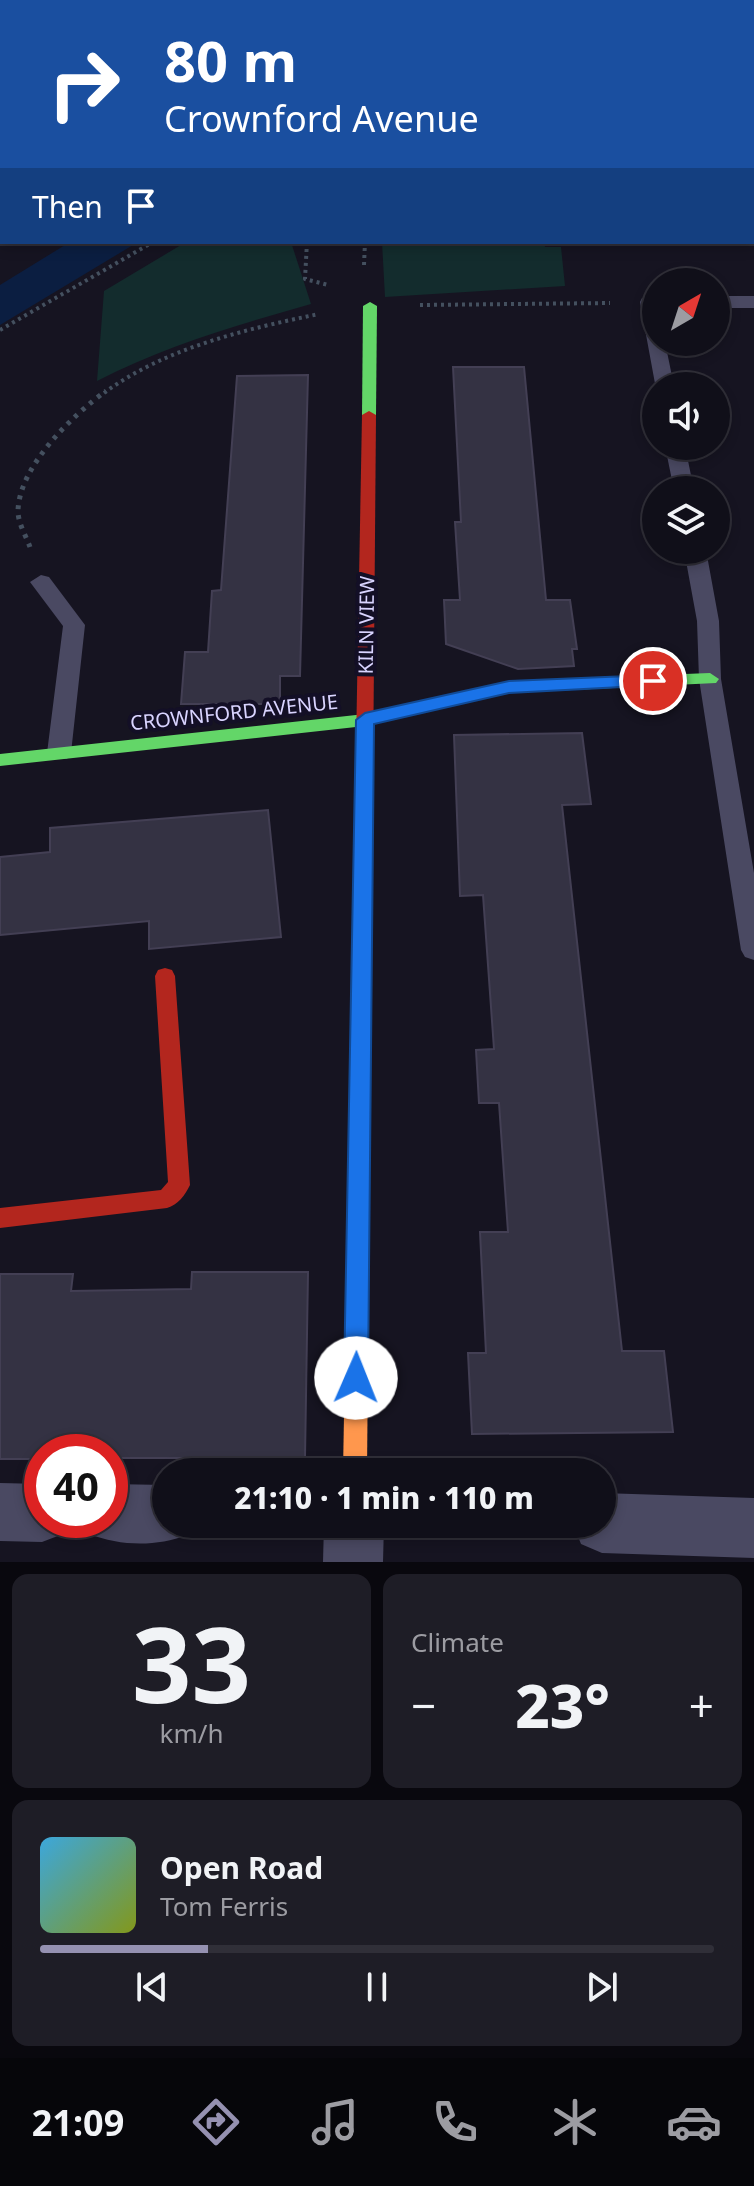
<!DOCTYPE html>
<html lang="en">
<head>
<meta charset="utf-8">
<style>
	body { margin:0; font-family:"Noto Sans",sans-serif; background:#1e1d26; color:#f1f3f6; height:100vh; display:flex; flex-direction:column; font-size:30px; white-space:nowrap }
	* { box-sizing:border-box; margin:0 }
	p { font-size:26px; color:#9c9ca2 }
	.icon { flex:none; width:44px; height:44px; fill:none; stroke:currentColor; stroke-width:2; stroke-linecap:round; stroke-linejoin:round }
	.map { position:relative; height:1562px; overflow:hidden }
	.side { display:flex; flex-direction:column; gap:12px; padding:12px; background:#09080e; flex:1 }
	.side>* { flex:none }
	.top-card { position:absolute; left:0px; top:0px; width:754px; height:244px; box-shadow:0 4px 12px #0003,0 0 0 2px #302f38; background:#1a4fa0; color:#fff; overflow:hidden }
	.needle { width:52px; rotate:39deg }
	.tools { position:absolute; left:642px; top:268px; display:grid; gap:16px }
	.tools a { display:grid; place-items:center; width:88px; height:88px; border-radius:50%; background:#100f19; box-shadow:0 4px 12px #0003,0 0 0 2px #302f38; font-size:40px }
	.speed { position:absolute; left:24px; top:1434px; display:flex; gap:16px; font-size:40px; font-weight:700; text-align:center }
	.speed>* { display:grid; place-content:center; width:104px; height:104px; border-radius:50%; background:#100f19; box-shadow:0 4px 12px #0003,0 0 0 2px #302f38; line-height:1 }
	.speed .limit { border:12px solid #d22; background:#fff; color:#111 }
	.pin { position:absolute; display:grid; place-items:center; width:68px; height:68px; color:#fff; margin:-34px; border:4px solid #fff; border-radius:50%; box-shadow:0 2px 8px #0007 }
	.me { position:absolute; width:88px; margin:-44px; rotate:1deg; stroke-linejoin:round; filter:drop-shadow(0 0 6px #0008) }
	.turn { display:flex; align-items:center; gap:28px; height:168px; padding:0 32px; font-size:36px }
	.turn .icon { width:104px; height:104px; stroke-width:2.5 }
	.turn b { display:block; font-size:56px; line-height:68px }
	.then { display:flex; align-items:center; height:76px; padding:0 32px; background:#0003; gap:16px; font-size:30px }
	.big { font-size:60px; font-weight:800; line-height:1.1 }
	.side .widget { flex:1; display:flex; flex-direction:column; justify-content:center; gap:12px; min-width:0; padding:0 28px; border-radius:16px; background:#1e1d26 }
	.side .dial { align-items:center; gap:0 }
	.dial b { font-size:104px; line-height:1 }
	.song { display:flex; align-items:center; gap:24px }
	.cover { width:96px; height:96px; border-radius:12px; background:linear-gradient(135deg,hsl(200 70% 55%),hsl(70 70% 35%)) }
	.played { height:8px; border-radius:4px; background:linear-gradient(90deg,#9591b1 25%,#302f38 25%) }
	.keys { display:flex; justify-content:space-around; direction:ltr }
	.heat { display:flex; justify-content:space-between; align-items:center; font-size:44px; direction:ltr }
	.side .tiles { flex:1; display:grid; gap:12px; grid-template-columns:1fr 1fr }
	.widget:last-child { grid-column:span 2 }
	.trip { position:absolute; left:152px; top:1458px; width:464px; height:80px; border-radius:40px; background:#100f19; box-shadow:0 4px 12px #0003,0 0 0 2px #302f38; font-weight:800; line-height:80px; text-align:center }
	.tab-bar { display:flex; height:128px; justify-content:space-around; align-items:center; background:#06060a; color:#9c9ca2 }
	.tab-bar .icon { width:56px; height:56px }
	.tab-bar .current { color:#9591b1 }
	.tab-bar b { font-size:36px; color:#f1f3f6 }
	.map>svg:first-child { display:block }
	.green { fill:#132c2d }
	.water { fill:#0b1e41 }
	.building { fill:#343243; stroke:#433f54; stroke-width:2 }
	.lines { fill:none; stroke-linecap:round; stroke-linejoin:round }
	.path-far1 { stroke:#44505f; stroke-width:4; stroke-dasharray:3 4; stroke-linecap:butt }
	.path { stroke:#44505f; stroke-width:5; stroke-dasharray:4 6; stroke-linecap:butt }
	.lane { fill:#4a4962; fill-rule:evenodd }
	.street { fill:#4a4962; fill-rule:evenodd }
	.fast { fill:#63d668; fill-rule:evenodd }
	.slow { fill:#ff974d; fill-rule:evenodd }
	.jam { fill:#b3261e; fill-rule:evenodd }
	.route { fill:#1a73e8; stroke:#114b97; stroke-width:2 }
	.labels { text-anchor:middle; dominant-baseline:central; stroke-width:8; stroke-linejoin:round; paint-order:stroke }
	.street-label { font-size:20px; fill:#d9d4ff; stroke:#130f26 }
</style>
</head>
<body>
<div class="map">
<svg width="754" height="1562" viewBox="0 0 754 1562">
	<rect width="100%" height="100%" fill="#161421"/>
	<g class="green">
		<path d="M 186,242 L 291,242 L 311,304 C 237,325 165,346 97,381 L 104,291 Z"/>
		<path d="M 382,242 L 544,242 L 545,247 L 561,247 L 565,286 L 385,297 Z"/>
	</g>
	<path class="water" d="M 70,242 L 138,242 L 0,325 L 0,285 Z"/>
	<g class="building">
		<path d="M 453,367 L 524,367 L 546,600 L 570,600 L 577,649 L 572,649 L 574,666 L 518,669 L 446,644 L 444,600 L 460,600 L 455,522 L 461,522 Z"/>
		<path d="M 308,375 L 300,676 L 280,676 L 280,704 L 181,704 L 185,652 L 208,652 L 212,591 L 221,590 L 237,376 Z"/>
		<path d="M 582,733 L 591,804 L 562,805 L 622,1351 L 664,1351 L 673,1432 L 472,1434 L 468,1353 L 486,1353 L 480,1232 L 508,1232 L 499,1103 L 479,1103 L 476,1050 L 494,1049 L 483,895 L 460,896 L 454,735 Z"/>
		<path d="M 268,810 L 281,937 L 149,949 L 149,921 L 0,935 L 0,857 L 50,852 L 50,828 Z"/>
		<path d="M 192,1272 L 308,1272 L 305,1458 L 110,1458 L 110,1452 L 42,1452 L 42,1459 L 0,1459 L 0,1274 L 73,1274 L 71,1291 L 191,1289 Z"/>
	</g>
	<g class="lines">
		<g class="path-far1">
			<path d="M 307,242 L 305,279 L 328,285"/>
			<path d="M 364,265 L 365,242"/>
			<path d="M 420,305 L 610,303"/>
			<path d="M 0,330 L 153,242"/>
			<path d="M 104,393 C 165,348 246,329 319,314"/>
		</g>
		<path class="path" d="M 30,547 C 26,536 18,523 18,511 C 19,466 73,415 106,391"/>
		<g class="lane">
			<path d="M 656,296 L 656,342 L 665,342 L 674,386 L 656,389 L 640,302 L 642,298 Z"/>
			<rect x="716" y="296" width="38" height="12"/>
			<path d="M 665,446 L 685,446 L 694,490 L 674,490 Z"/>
			<path d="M 684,550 L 706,550 L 719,621 L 721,679 L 754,873 L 754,960 L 745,957 L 741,950 L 699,679 L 697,621 Z"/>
			<path d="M 41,575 L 49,577 L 85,625 L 71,753 L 67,759 L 51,759 L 47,753 L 63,626 L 30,582 Z"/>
		</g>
		<g class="street">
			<path d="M 328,0 L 356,0 L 357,2 L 329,2 Z"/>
			<rect x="752" y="10" width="2" height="16"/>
			<path d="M 0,1483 L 42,1484 L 42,1520 L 69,1520 L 63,1534 L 42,1542 L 0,1541 Z"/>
			<path d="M 110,1484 L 166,1485 L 166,1524 L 192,1524 L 187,1535 C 156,1547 120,1546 89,1534 L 83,1520 L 110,1520 Z"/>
			<path d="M 602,1493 L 754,1498 L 754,1558 L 602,1553 L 581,1544 L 573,1524 L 602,1524 Z"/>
			<path d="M 324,1524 L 384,1524 L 383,1562 L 323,1562 Z"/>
		</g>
		<g class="fast">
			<path d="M 370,302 L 377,306 L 376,415 L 369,419 L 362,415 L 363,306 Z"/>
			<path d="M 710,673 L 719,679 L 716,683 L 509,693 L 365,726 L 0,766 L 0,754 L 365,714 L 509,681 Z"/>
		</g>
		<path class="slow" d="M 361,1014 L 368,1016 L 371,1022 L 367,1472 L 343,1472 L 351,1022 L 354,1016 Z"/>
		<g class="jam">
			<path d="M 369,411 L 376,415 L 371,1022 L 368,1028 L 361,1030 L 354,1028 L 351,1022 L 362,415 Z"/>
			<path d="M 165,968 L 172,970 L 175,976 L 190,1185 C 185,1195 178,1205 167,1208 L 0,1228 L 0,1208 L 161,1190 L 168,1182 L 155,976 L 158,970 Z"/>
		</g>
	</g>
	<path class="route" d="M 653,675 L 659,677 L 659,685 L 509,693 L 374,724 L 368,1378 L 364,1386 L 356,1389 L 348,1386 L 344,1378 L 356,720 L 365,713 L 509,681 Z"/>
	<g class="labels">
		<g class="street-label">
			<text transform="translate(366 625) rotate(-89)">KILN VIEW</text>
			<text transform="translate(234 712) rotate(-6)">CROWNFORD AVENUE</text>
		</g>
	</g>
</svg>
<div class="tools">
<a><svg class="needle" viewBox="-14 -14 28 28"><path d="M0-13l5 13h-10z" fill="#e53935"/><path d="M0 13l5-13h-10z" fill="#9c9ca2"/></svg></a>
<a><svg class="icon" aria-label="sound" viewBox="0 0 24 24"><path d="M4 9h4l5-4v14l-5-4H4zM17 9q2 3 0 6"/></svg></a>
<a><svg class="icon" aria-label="layers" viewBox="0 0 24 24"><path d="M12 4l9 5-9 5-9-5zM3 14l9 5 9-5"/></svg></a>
</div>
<div class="speed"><div class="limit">40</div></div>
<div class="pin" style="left:653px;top:681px;background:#d93025"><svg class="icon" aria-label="arrive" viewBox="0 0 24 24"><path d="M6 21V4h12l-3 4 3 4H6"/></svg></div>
<svg class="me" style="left:356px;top:1378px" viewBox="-20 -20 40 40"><circle r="19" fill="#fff"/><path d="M0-13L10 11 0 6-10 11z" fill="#1a73e8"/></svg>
<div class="trip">21:10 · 1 min · 110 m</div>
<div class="top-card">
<div class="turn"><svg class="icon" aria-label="right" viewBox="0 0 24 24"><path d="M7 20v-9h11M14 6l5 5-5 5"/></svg><div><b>80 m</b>Crownford Avenue</div></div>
<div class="then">Then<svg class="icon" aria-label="arrive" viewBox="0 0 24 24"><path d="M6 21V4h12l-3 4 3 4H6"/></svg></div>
</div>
</div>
<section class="side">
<div class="tiles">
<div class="widget dial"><b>33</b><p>km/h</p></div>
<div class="widget"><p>Climate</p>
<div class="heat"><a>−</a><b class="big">23°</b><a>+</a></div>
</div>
<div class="widget">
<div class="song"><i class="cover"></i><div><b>Open Road</b><p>Tom Ferris</p></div></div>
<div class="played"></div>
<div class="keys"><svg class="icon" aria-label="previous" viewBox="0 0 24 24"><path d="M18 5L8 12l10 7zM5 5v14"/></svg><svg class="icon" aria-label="pause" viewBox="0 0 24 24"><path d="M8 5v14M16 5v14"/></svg><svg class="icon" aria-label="next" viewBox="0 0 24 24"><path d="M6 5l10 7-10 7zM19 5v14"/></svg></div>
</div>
</div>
</section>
<nav class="tab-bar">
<b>21:09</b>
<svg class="icon current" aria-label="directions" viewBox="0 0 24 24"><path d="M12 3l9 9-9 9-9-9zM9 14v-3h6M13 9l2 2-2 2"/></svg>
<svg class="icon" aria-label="music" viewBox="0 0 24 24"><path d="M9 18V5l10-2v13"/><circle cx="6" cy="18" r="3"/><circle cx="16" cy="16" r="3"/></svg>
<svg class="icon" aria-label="phone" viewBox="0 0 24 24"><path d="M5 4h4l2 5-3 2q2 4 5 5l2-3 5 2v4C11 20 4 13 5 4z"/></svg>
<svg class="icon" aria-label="climate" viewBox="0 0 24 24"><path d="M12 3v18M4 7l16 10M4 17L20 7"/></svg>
<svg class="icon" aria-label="car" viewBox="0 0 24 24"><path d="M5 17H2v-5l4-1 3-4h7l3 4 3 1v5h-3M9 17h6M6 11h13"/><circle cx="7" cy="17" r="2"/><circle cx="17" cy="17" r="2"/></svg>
</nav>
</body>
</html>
